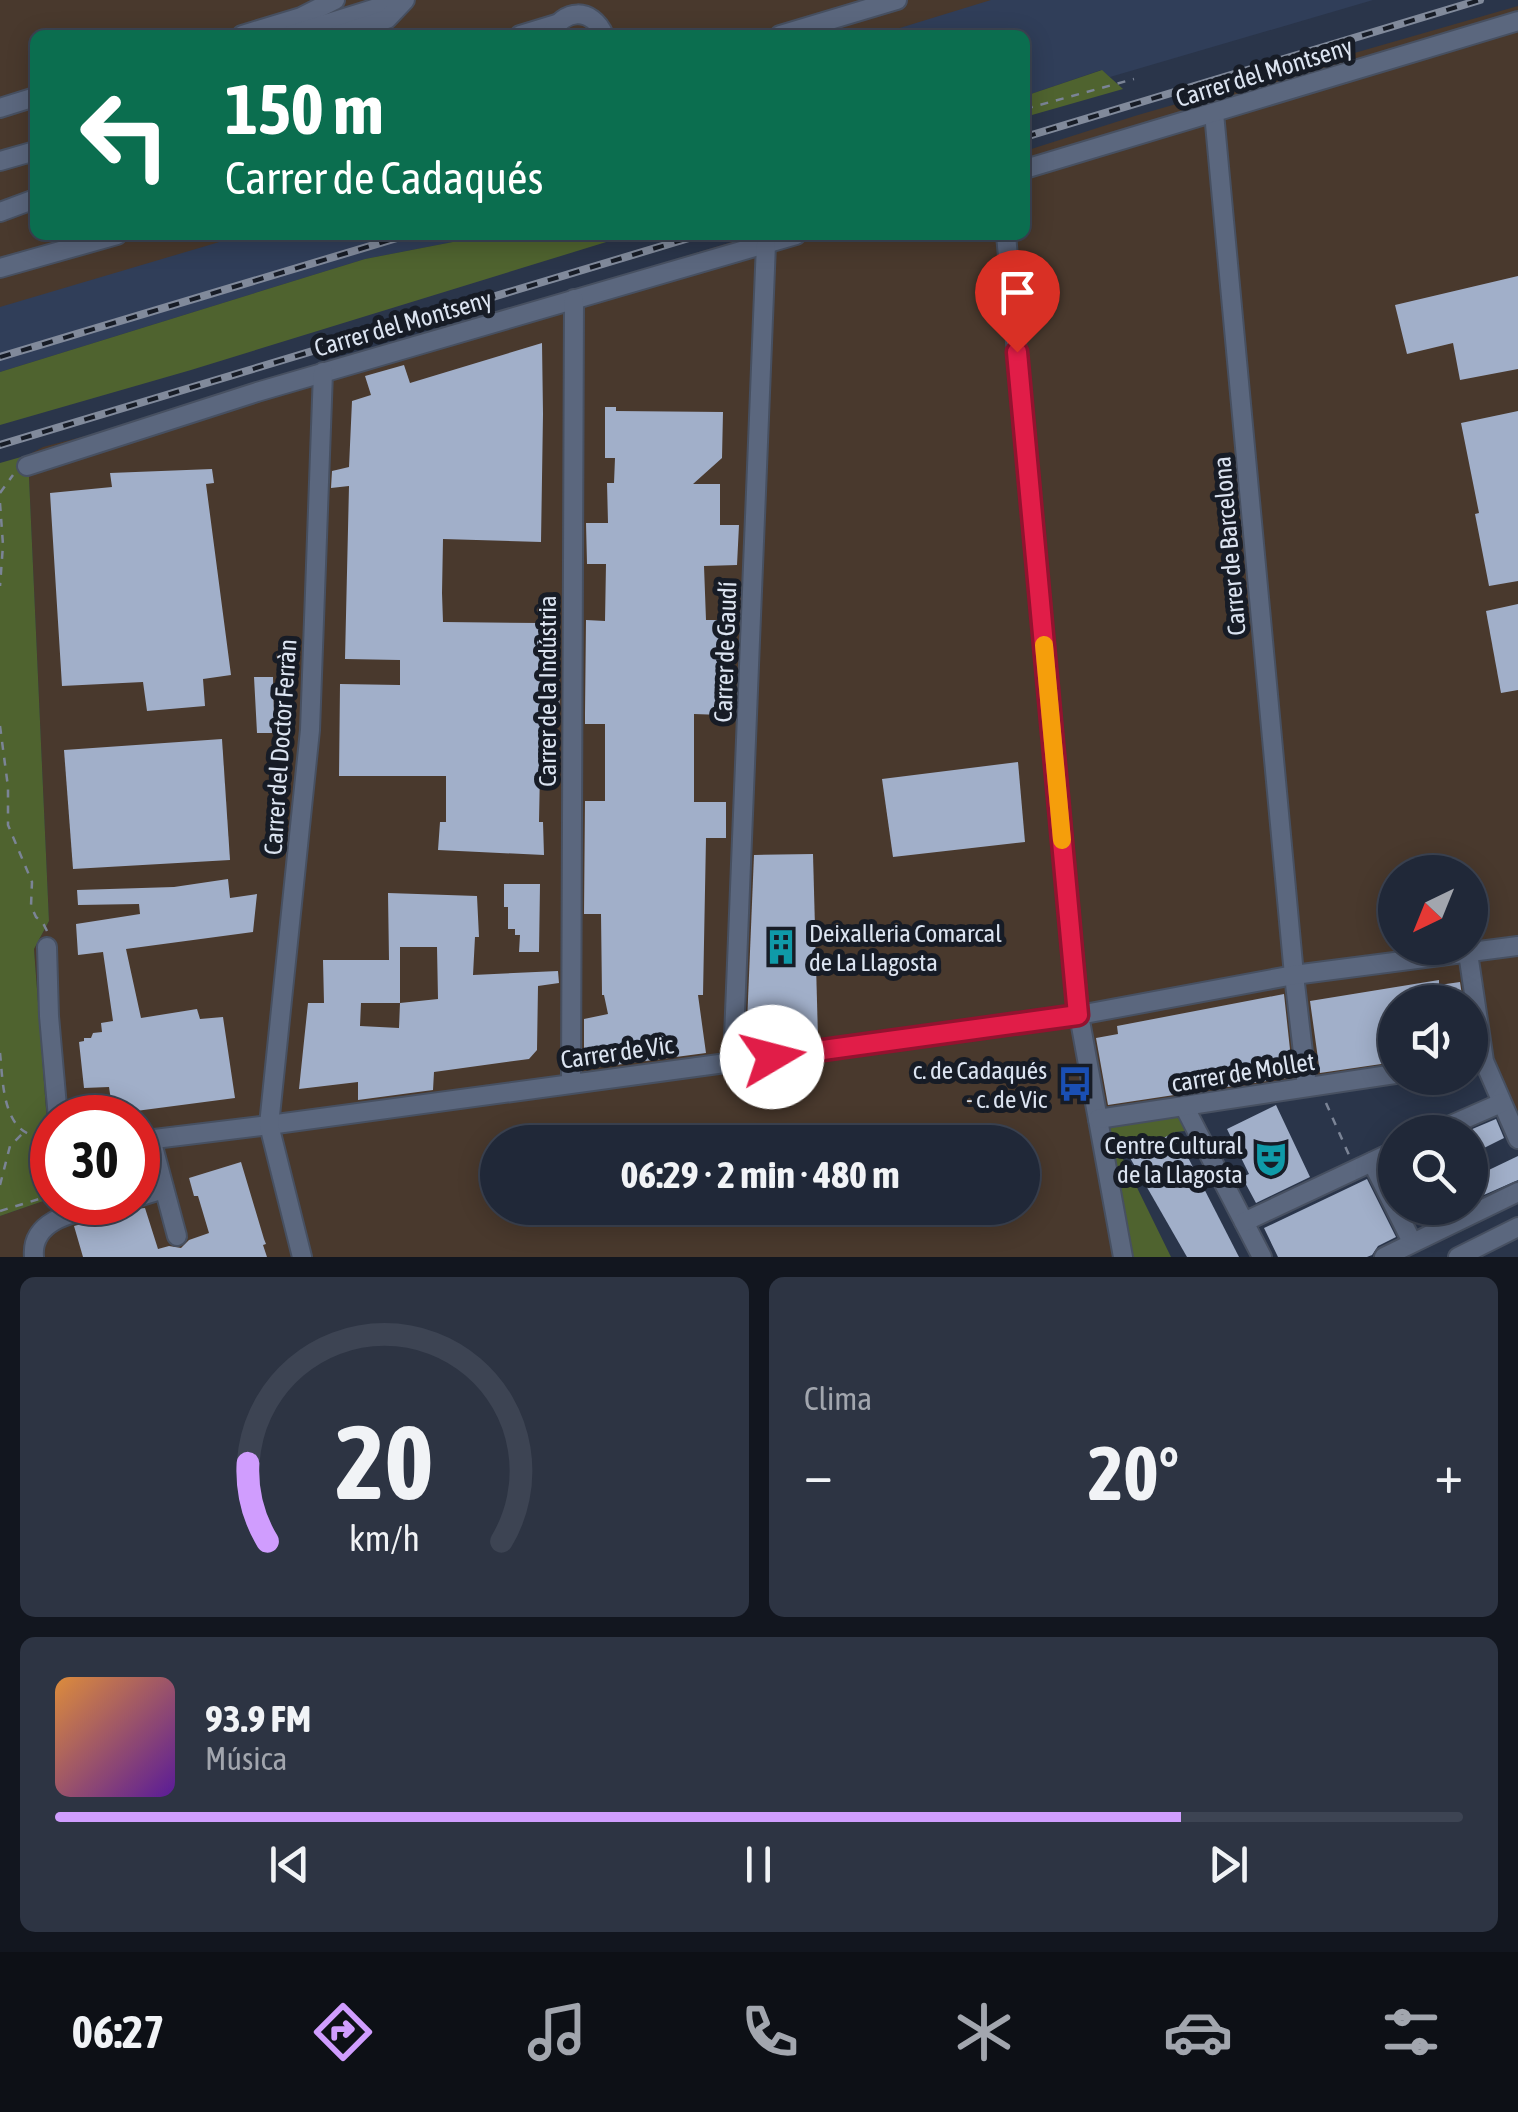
<!DOCTYPE html>
<html lang="es">
<head>
<meta charset="utf-8">
<style>
	body { margin:0; font-family:"Asap Condensed",sans-serif; background:#2d3443; color:#f1f3f6; height:100vh; display:flex; flex-direction:column; font-size:38px; white-space:nowrap }
	* { box-sizing:border-box; margin:0 }
	p { font-size:32px; color:#a2a6ae }
	.icon { flex:none; width:55px; height:55px; fill:none; stroke:currentColor; stroke-width:2; stroke-linecap:round; stroke-linejoin:round }
	.map { position:relative; height:1257px; overflow:hidden }
	.details { display:flex; flex-direction:column; gap:20px; padding:20px; background:#12161f; flex:1 }
	.details>* { flex:none }
	.banner { position:absolute; left:30px; top:30px; width:1000px; height:210px; border-radius:15px; box-shadow:0 5px 25px #0003,0 0 0 2px #3d4453; background:#0b6e4f; color:#fff; overflow:hidden }
	.needle { width:65px; rotate:223deg }
	.buttons { position:absolute; left:1378px; top:855px; display:grid; gap:20px }
	.buttons a { display:grid; place-items:center; width:110px; height:110px; border-radius:50%; background:#202838; box-shadow:0 5px 25px #0003,0 0 0 2px #3d4453; font-size:50px }
	.speed { position:absolute; left:30px; top:1095px; display:flex; gap:20px; font-size:50px; font-weight:700; text-align:center }
	.speed>* { display:grid; place-content:center; width:130px; height:130px; border-radius:50%; background:#202838; box-shadow:0 5px 25px #0003,0 0 0 2px #3d4453; line-height:1 }
	.speed .limit { border:15px solid #d22; background:#fff; color:#111 }
	.pin { position:absolute; display:grid; place-items:center; width:85px; height:85px; color:#fff; margin:-102px -42px; border-radius:50% 50% 50% 0; rotate:-45deg; box-shadow:0 0 10px #0007 }
	.pin .icon { rotate:45deg }
	.me { position:absolute; width:110px; margin:-55px; rotate:82deg; stroke-linejoin:round; filter:drop-shadow(0 0 8px #0008) }
	.turn { display:flex; align-items:center; gap:35px; height:210px; padding:0 30px; font-size:45px }
	.turn .icon { width:130px; height:130px; stroke-width:2.5 }
	.turn b { display:block; font-size:70px; line-height:85px }
	.big { font-size:75px; font-weight:700; line-height:1.1 }
	.details .widget { flex:1; display:flex; flex-direction:column; justify-content:center; gap:15px; min-width:0; padding:0 35px; border-radius:15px; background:#2d3443 }
	.details .dial { align-items:center; gap:0 }
	.dial svg { height:260px; overflow:visible; fill:none; stroke:#3d4453; stroke-width:7; stroke-linecap:round; text-anchor:middle }
	.dial text { fill:#f1f3f6; stroke:none }
	.song { display:flex; align-items:center; gap:30px }
	.cover { width:120px; height:120px; border-radius:15px; background:linear-gradient(135deg,hsl(30 70% 55%),hsl(270 70% 35%)) }
	.played { height:10px; border-radius:5px; background:linear-gradient(90deg,#d09dfe 80%,#3d4453 80%) }
	.keys { display:flex; justify-content:space-around; direction:ltr }
	.heat { display:flex; justify-content:space-between; align-items:center; font-size:55px; direction:ltr }
	.details .tiles { flex:1; display:grid; gap:20px; grid-template-columns:1fr 1fr }
	.widget:last-child { grid-column:span 2 }
	.trip { position:absolute; left:480px; top:1125px; width:560px; height:100px; border-radius:50px; background:#202838; box-shadow:0 5px 25px #0003,0 0 0 2px #3d4453; font-weight:700; line-height:100px; text-align:center }
	.menu { display:flex; height:160px; justify-content:space-around; align-items:center; background:#0d1016; color:#a2a6ae }
	.menu .icon { width:70px; height:70px }
	.menu .on { color:#d09dfe }
	.menu b { font-size:45px; color:#f1f3f6 }
	.map>svg:first-child { display:block }
	.built { fill:#303e59 }
	.industrial { fill:#49392d; fill-rule:evenodd }
	.green { fill:#4f632f }
	.building { fill:#a1afc9; fill-rule:evenodd }
	.lines { fill:none; stroke-linecap:round; stroke-linejoin:round }
	.minor-casing { stroke:#475061; stroke-width:22 }
	.path { stroke:#7b8496; stroke-width:2.5; stroke-dasharray:8 8; stroke-linecap:butt }
	.minor { stroke:#5b677e; stroke-width:18 }
	.rail-casing { stroke:#818a9b; stroke-width:8 }
	.rail { stroke:#171c26; stroke-width:4; stroke-dasharray:11; stroke-linecap:butt }
	.route-casing { stroke:#92132f; stroke-width:25 }
	.route { stroke:#e11d48; stroke-width:18 }
	.slow { stroke:#f59e0b; stroke-width:18 }
	.labels { text-anchor:middle; dominant-baseline:central; stroke-width:10; stroke-linejoin:round; paint-order:stroke }
	.street-label { font-size:25px; fill:#dce4f1; stroke:#171c26 }
	.poi-label { font-size:25px; fill:#dce4f1; stroke:#171c26; text-anchor:end }
</style>
</head>
<body>
<div class="map">
<svg width="1518" height="1257" viewBox="0 0 1518 1257">
	<rect width="100%" height="100%" fill="#2a354a"/>
	<path class="built" d="M 0,0 L 1373,0 L 1110,77 L 1101,70 L 1025,96 L 1025,35 L 35,35 L 35,235 L 489,235 L 365,259 L 0,372 Z"/>
	<g class="industrial">
		<path d="M 0,0 L 991,0 L 877,35 L 35,35 L 35,235 L 243,235 L 0,307 Z"/>
		<path d="M 1518,6 L 1518,1122 L 1490,1062 L 1470,1065 L 1470,1002 L 1395,1002 L 1395,1075 L 1092,1117 L 1117,1257 L 0,1257 L 0,1216 L 52,1198 L 52,1202 L 138,1202 L 138,1118 L 52,1118 L 52,1138 L 48,1135 L 34,949 L 49,921 L 28,455 L 43,447 L 120,427 L 755,235 L 1025,235 L 1025,151 L 1138,115 ZM 1395,872 L 1470,872 L 1470,948 L 1395,948 ZM 498,1142 L 1022,1142 L 1022,1208 L 498,1208 Z"/>
	</g>
	<g class="green">
		<path d="M 1102,70 L 1123,89 L 1025,117 L 1025,96 Z"/>
		<path d="M 489,235 L 629,235 L 191,370 L 0,425 L 0,372 L 365,259 Z"/>
		<path d="M 28,455 L 49,921 L 34,949 L 48,1135 L 52,1138 L 52,1198 L 0,1216 L 0,463 Z"/>
		<path d="M 1179,1117 L 1185,1131 L 1175,1132 L 1123,1159 L 1171,1257 L 1125,1257 L 1101,1121 Z"/>
	</g>
	<g class="building">
		<path d="M 1518,276 L 1518,369 L 1460,380 L 1453,343 L 1407,354 L 1395,305 Z"/>
		<path d="M 542,343 L 543,414 L 541,542 L 443,539 L 442,593 L 443,622 L 540,623 L 541,675 L 559,675 L 560,688 L 559,720 L 541,719 L 539,822 L 543,822 L 544,855 L 438,850 L 440,822 L 446,822 L 446,776 L 339,776 L 340,684 L 400,685 L 400,660 L 345,659 L 349,486 L 331,488 L 332,471 L 349,467 L 352,401 L 371,395 L 365,376 L 404,365 L 410,383 Z"/>
		<path d="M 605,407 L 616,407 L 616,411 L 723,412 L 722,458 L 693,484 L 720,484 L 720,525 L 739,525 L 737,565 L 704,566 L 706,620 L 736,620 L 733,711 L 722,711 L 722,715 L 694,714 L 694,802 L 726,802 L 726,838 L 706,838 L 703,995 L 698,995 L 706,1053 L 585,1069 L 584,1068 L 584,1019 L 608,1014 L 604,995 L 602,995 L 601,914 L 584,914 L 585,801 L 605,801 L 605,724 L 585,724 L 585,713 L 586,620 L 605,621 L 606,564 L 587,564 L 586,523 L 608,523 L 607,483 L 614,483 L 615,458 L 605,458 Z"/>
		<path d="M 1518,411 L 1518,581 L 1489,586 L 1475,514 L 1479,513 L 1461,423 Z"/>
		<path d="M 212,469 L 214,483 L 206,484 L 231,675 L 203,679 L 205,706 L 147,711 L 143,682 L 62,686 L 50,493 L 112,487 L 110,473 Z"/>
		<path d="M 1518,604 L 1518,690 L 1501,693 L 1486,611 Z"/>
		<path d="M 254,677 L 273,677 L 274,719 L 271,719 L 272,733 L 257,733 Z"/>
		<path d="M 222,739 L 230,860 L 73,869 L 64,750 Z"/>
		<path d="M 1018,762 L 1025,842 L 893,857 L 882,779 Z"/>
		<path d="M 813,854 L 818,1038 L 746,1048 L 754,855 Z"/>
		<path d="M 228,879 L 230,898 L 257,894 L 253,932 L 126,949 L 141,1018 L 197,1009 L 200,1019 L 223,1017 L 235,1098 L 113,1114 L 109,1087 L 84,1088 L 79,1042 L 84,1041 L 84,1038 L 91,1038 L 93,1033 L 102,1032 L 101,1023 L 113,1021 L 103,952 L 78,955 L 76,924 L 140,914 L 139,904 L 78,905 L 77,890 L 174,887 Z"/>
		<path d="M 504,884 L 540,884 L 539,952 L 519,952 L 520,935 L 515,935 L 515,929 L 508,929 L 508,907 L 504,907 Z"/>
		<path d="M 388,893 L 477,896 L 479,937 L 475,937 L 473,975 L 558,971 L 559,983 L 538,986 L 537,1050 L 529,1059 L 434,1072 L 433,1090 L 358,1100 L 358,1082 L 299,1089 L 308,1003 L 324,1003 L 323,960 L 389,960 ZM 400,947 L 437,947 L 438,999 L 400,1003 ZM 361,1003 L 400,1003 L 399,1028 L 360,1026 Z"/>
		<path d="M 1439,980 L 1439,985 L 1460,982 L 1463,1002 L 1395,1002 L 1395,1062 L 1320,1073 L 1310,1001 Z"/>
		<path d="M 1284,994 L 1293,1077 L 1108,1105 L 1096,1038 L 1118,1034 L 1117,1026 Z"/>
		<path d="M 1276,1105 L 1310,1177 L 1256,1203 L 1242,1177 L 1249,1174 L 1227,1129 Z"/>
		<path d="M 1496,1119 L 1504,1138 L 1470,1155 L 1470,1130 Z"/>
		<path d="M 1175,1132 L 1239,1257 L 1187,1257 L 1129,1156 Z"/>
		<path d="M 1518,1156 L 1518,1180 L 1470,1201 L 1470,1179 Z"/>
		<path d="M 241,1162 L 264,1239 L 266,1244 L 263,1245 L 267,1257 L 83,1257 L 74,1226 L 120,1214 L 129,1205 L 136,1209 L 145,1208 L 158,1249 L 169,1246 L 181,1248 L 189,1240 L 209,1233 L 198,1196 L 194,1196 L 189,1178 Z"/>
		<path d="M 1367,1179 L 1396,1237 L 1378,1246 L 1372,1255 L 1367,1257 L 1278,1257 L 1264,1228 Z"/>
	</g>
	<g class="lines">
		<defs>
			<g id="minor">
				<path d="M 242,35 L 301,17 L 335,0"/>
				<path d="M 290,35 L 386,5 L 390,0"/>
				<path d="M 337,35 L 387,19 L 405,0"/>
				<path d="M 520,35 L 556,24"/>
				<path d="M 551,35 C 563,8 592,7 604,35"/>
				<path d="M 780,35 L 897,0"/>
				<path d="M 0,108 L 35,97"/>
				<path d="M 1214,113 L 1294,975 L 1307,1087"/>
				<path d="M 0,161 L 35,151"/>
				<path d="M 1025,169 L 1518,21"/>
				<path d="M 0,212 L 35,199"/>
				<path d="M 1006,235 L 1079,1015 L 1123,1257"/>
				<path d="M 0,268 L 117,235"/>
				<path d="M 27,466 L 257,392 L 796,235"/>
				<path d="M 47,947 L 49,1016 L 58,1118"/>
				<path d="M 1468,953 L 1484,1061 L 1518,1139"/>
				<path d="M 733,1062 L 766,244"/>
				<path d="M 571,1083 L 574,299"/>
				<path d="M 1184,1106 L 1262,1257"/>
				<path d="M 1098,1119 L 1395,1074"/>
				<path d="M 1435,1132 L 1501,1103"/>
				<path d="M 151,1139 L 177,1236"/>
				<path d="M 138,1141 L 269,1125 L 1079,1015 L 1294,975 L 1518,946"/>
				<path d="M 1372,1162 L 1410,1238"/>
				<path d="M 138,1197 L 164,1189"/>
				<path d="M 1244,1222 L 1395,1151"/>
				<path d="M 34,1257 C 30,1215 85,1211 117,1202"/>
				<path d="M 302,1257 L 269,1125 L 310,730 L 323,372"/>
				<path d="M 1384,1257 L 1518,1192"/>
				<path d="M 1458,1257 L 1518,1227"/>
			</g>
		</defs>
		<use href="#minor" class="minor-casing"/>
		<g class="path">
			<path d="M 1025,109 L 1134,79"/>
			<path d="M 0,493 L 13,475"/>
			<path d="M 0,503 L 3,545 L 0,586"/>
			<path d="M 0,726 L 8,787 L 8,825 L 32,882 L 31,906 L 36,917 L 43,923 L 47,931"/>
			<path d="M 0,1053 C 3,1080 2,1130 36,1136 C 42,1136 47,1135 52,1134"/>
			<path d="M 1326,1103 L 1349,1155"/>
			<path d="M 0,1185 L 10,1146 L 24,1132"/>
			<path d="M 0,1211 L 52,1195"/>
		</g>
		<use href="#minor" class="minor"/>
		<defs>
			<g id="rail">
				<path d="M 1025,137 L 1480,0"/>
				<path d="M 0,357 L 407,235"/>
				<path d="M 0,445 L 699,235"/>
			</g>
		</defs>
		<use href="#rail" class="rail-casing"/>
		<use href="#rail" class="rail"/>
	</g>
	<g class="lines">
		<defs>
			<path id="route" d="M 772,1057 L 1078,1015 L 1017,352"/>
		</defs>
		<use href="#route" class="route-casing"/>
		<use href="#route" class="route"/>
		<path class="slow" d="M 1044,645 L 1062,840"/>
	</g>
	<defs>
		<symbol id="building-bare" viewBox="-9 -9 18 18"><path d="M-4-6H4V6H1V3H-1V6H-4ZM-2.5-4.3h1.7v1.8h-1.7ZM.8-4.3h1.7v1.8H.8ZM-2.5-1h1.7V.8h-1.7ZM.8-1h1.7V.8H.8Z" fill="#0f9aa8" stroke="#171c26" stroke-width="2.5" paint-order="stroke"/></symbol>
		<symbol id="bus-bare" viewBox="-9 -9 18 18"><path d="M-5-6H5V4H4V6H2V4H-2V6H-4V4H-5ZM-3.5-4V0h7V-4ZM-3.5 1.2v1.5H-2V1.2ZM2 1.2v1.5H3.5V1.2Z" fill="#1a4fb4" stroke="#171c26" stroke-width="2.5" paint-order="stroke"/></symbol>
		<symbol id="theatre-bare" viewBox="-9 -9 18 18"><path d="M-5-5.5Q0-4 5-5.5V0Q5 5 0 6Q-5 5-5 0ZM-3.3-2.5H-1v1.5H-3.3ZM1-2.5H3.3v1.5H1ZM-2.8 1Q0 5.5 2.8 1Z" fill="#0f9aa8" stroke="#171c26" stroke-width="2.5" paint-order="stroke"/></symbol>
	</defs>
	<g fill-rule="evenodd">
		<use href="#building-bare" x="756" y="922" width="50" height="50"/>
		<use href="#bus-bare" x="1050" y="1059" width="50" height="50"/>
		<use href="#theatre-bare" x="1246" y="1134" width="50" height="50"/>
	</g>
	<g class="labels">
		<g class="street-label">
			<text transform="translate(1264 72) rotate(-17)">Carrer del Montseny</text>
			<text transform="translate(403 323) rotate(-16)">Carrer del Montseny</text>
			<text transform="translate(1229 546) rotate(-95)">Carrer de Barcelona</text>
			<text transform="translate(725 652) rotate(-88)">Carrer de Gaudí</text>
			<text transform="translate(547 691) rotate(-90)">Carrer de la Indústria</text>
			<text transform="translate(280 747) rotate(-86)">Carrer del Doctor Ferràn</text>
			<text transform="translate(617 1052) rotate(-8)">Carrer de Vic</text>
			<text transform="translate(1243 1072) rotate(-9)">carrer de Mollet</text>
		</g>
		<g class="poi-label">
			<text x="809" y="933" text-anchor="start">Deixalleria Comarcal<tspan x="809" dy="29">de La Llagosta</tspan></text>
			<text x="1047" y="1070">c. de Cadaqués<tspan x="1047" dy="29">- c. de Vic</tspan></text>
			<text x="1243" y="1145">Centre Cultural<tspan x="1243" dy="29">de la Llagosta</tspan></text>
		</g>
	</g>
</svg>
<div class="buttons">
<a><svg class="needle" viewBox="-14 -14 28 28"><path d="M0-13l5 13h-10z" fill="#e53935"/><path d="M0 13l5-13h-10z" fill="#a2a6ae"/></svg></a>
<a><svg class="icon" aria-label="sound" viewBox="0 0 24 24"><path d="M4 9h4l5-4v14l-5-4H4zM17 9q2 3 0 6"/></svg></a>
<a><svg class="icon" aria-label="search" viewBox="0 0 24 24"><circle cx="10" cy="10" r="6"/><path d="M15 15l6 6"/></svg></a>
</div>
<div class="speed"><div class="limit">30</div></div>
<div class="pin" style="left:1017px;top:352px;background:#d93025"><svg class="icon" aria-label="arrive" viewBox="0 0 24 24"><path d="M6 21V4h12l-3 4 3 4H6"/></svg></div>
<svg class="me" style="left:772px;top:1057px" viewBox="-20 -20 40 40"><circle r="19" fill="#fff"/><path d="M0-13L10 11 0 6-10 11z" fill="#e11d48"/></svg>
<div class="trip">06:29 · 2 min · 480 m</div>
<div class="banner">
<div class="turn"><svg class="icon" aria-label="left" viewBox="0 0 24 24"><path d="M17 20v-9H6M10 6l-5 5 5 5"/></svg><div><b>150 m</b>Carrer de Cadaqués</div></div>
</div>
</div>
<section class="details">
<div class="tiles">
<div class="widget dial"><svg viewBox="0 0 100 80">
<path d="M14 69A42 42 0 1 1 86 69"/>
<path d="M14 69A42 42 0 0 1 8 45" stroke="#d09dfe"/>
<text x="50" y="56" font-size="32" font-weight="700">20</text>
<text x="50" y="72" font-size="11">km/h</text>
</svg></div>
<div class="widget"><p>Clima</p>
<div class="heat"><a>−</a><b class="big">20°</b><a>+</a></div>
</div>
<div class="widget">
<div class="song"><i class="cover"></i><div><b>93.9 FM</b><p>Música</p></div></div>
<div class="played"></div>
<div class="keys"><svg class="icon" aria-label="previous" viewBox="0 0 24 24"><path d="M18 5L8 12l10 7zM5 5v14"/></svg><svg class="icon" aria-label="pause" viewBox="0 0 24 24"><path d="M8 5v14M16 5v14"/></svg><svg class="icon" aria-label="next" viewBox="0 0 24 24"><path d="M6 5l10 7-10 7zM19 5v14"/></svg></div>
</div>
</div>
</section>
<nav class="menu">
<b>06:27</b>
<svg class="icon on" aria-label="directions" viewBox="0 0 24 24"><path d="M12 3l9 9-9 9-9-9zM9 14v-3h6M13 9l2 2-2 2"/></svg>
<svg class="icon" aria-label="music" viewBox="0 0 24 24"><path d="M9 18V5l10-2v13"/><circle cx="6" cy="18" r="3"/><circle cx="16" cy="16" r="3"/></svg>
<svg class="icon" aria-label="phone" viewBox="0 0 24 24"><path d="M5 4h4l2 5-3 2q2 4 5 5l2-3 5 2v4C11 20 4 13 5 4z"/></svg>
<svg class="icon" aria-label="climate" viewBox="0 0 24 24"><path d="M12 3v18M4 7l16 10M4 17L20 7"/></svg>
<svg class="icon" aria-label="car" viewBox="0 0 24 24"><path d="M5 17H2v-5l4-1 3-4h7l3 4 3 1v5h-3M9 17h6M6 11h13"/><circle cx="7" cy="17" r="2"/><circle cx="17" cy="17" r="2"/></svg>
<svg class="icon" aria-label="filters" viewBox="0 0 24 24"><path d="M4 7h16M4 17h16"/><circle cx="9" cy="7" r="2"/><circle cx="15" cy="17" r="2"/></svg>
</nav>
</body>
</html>
